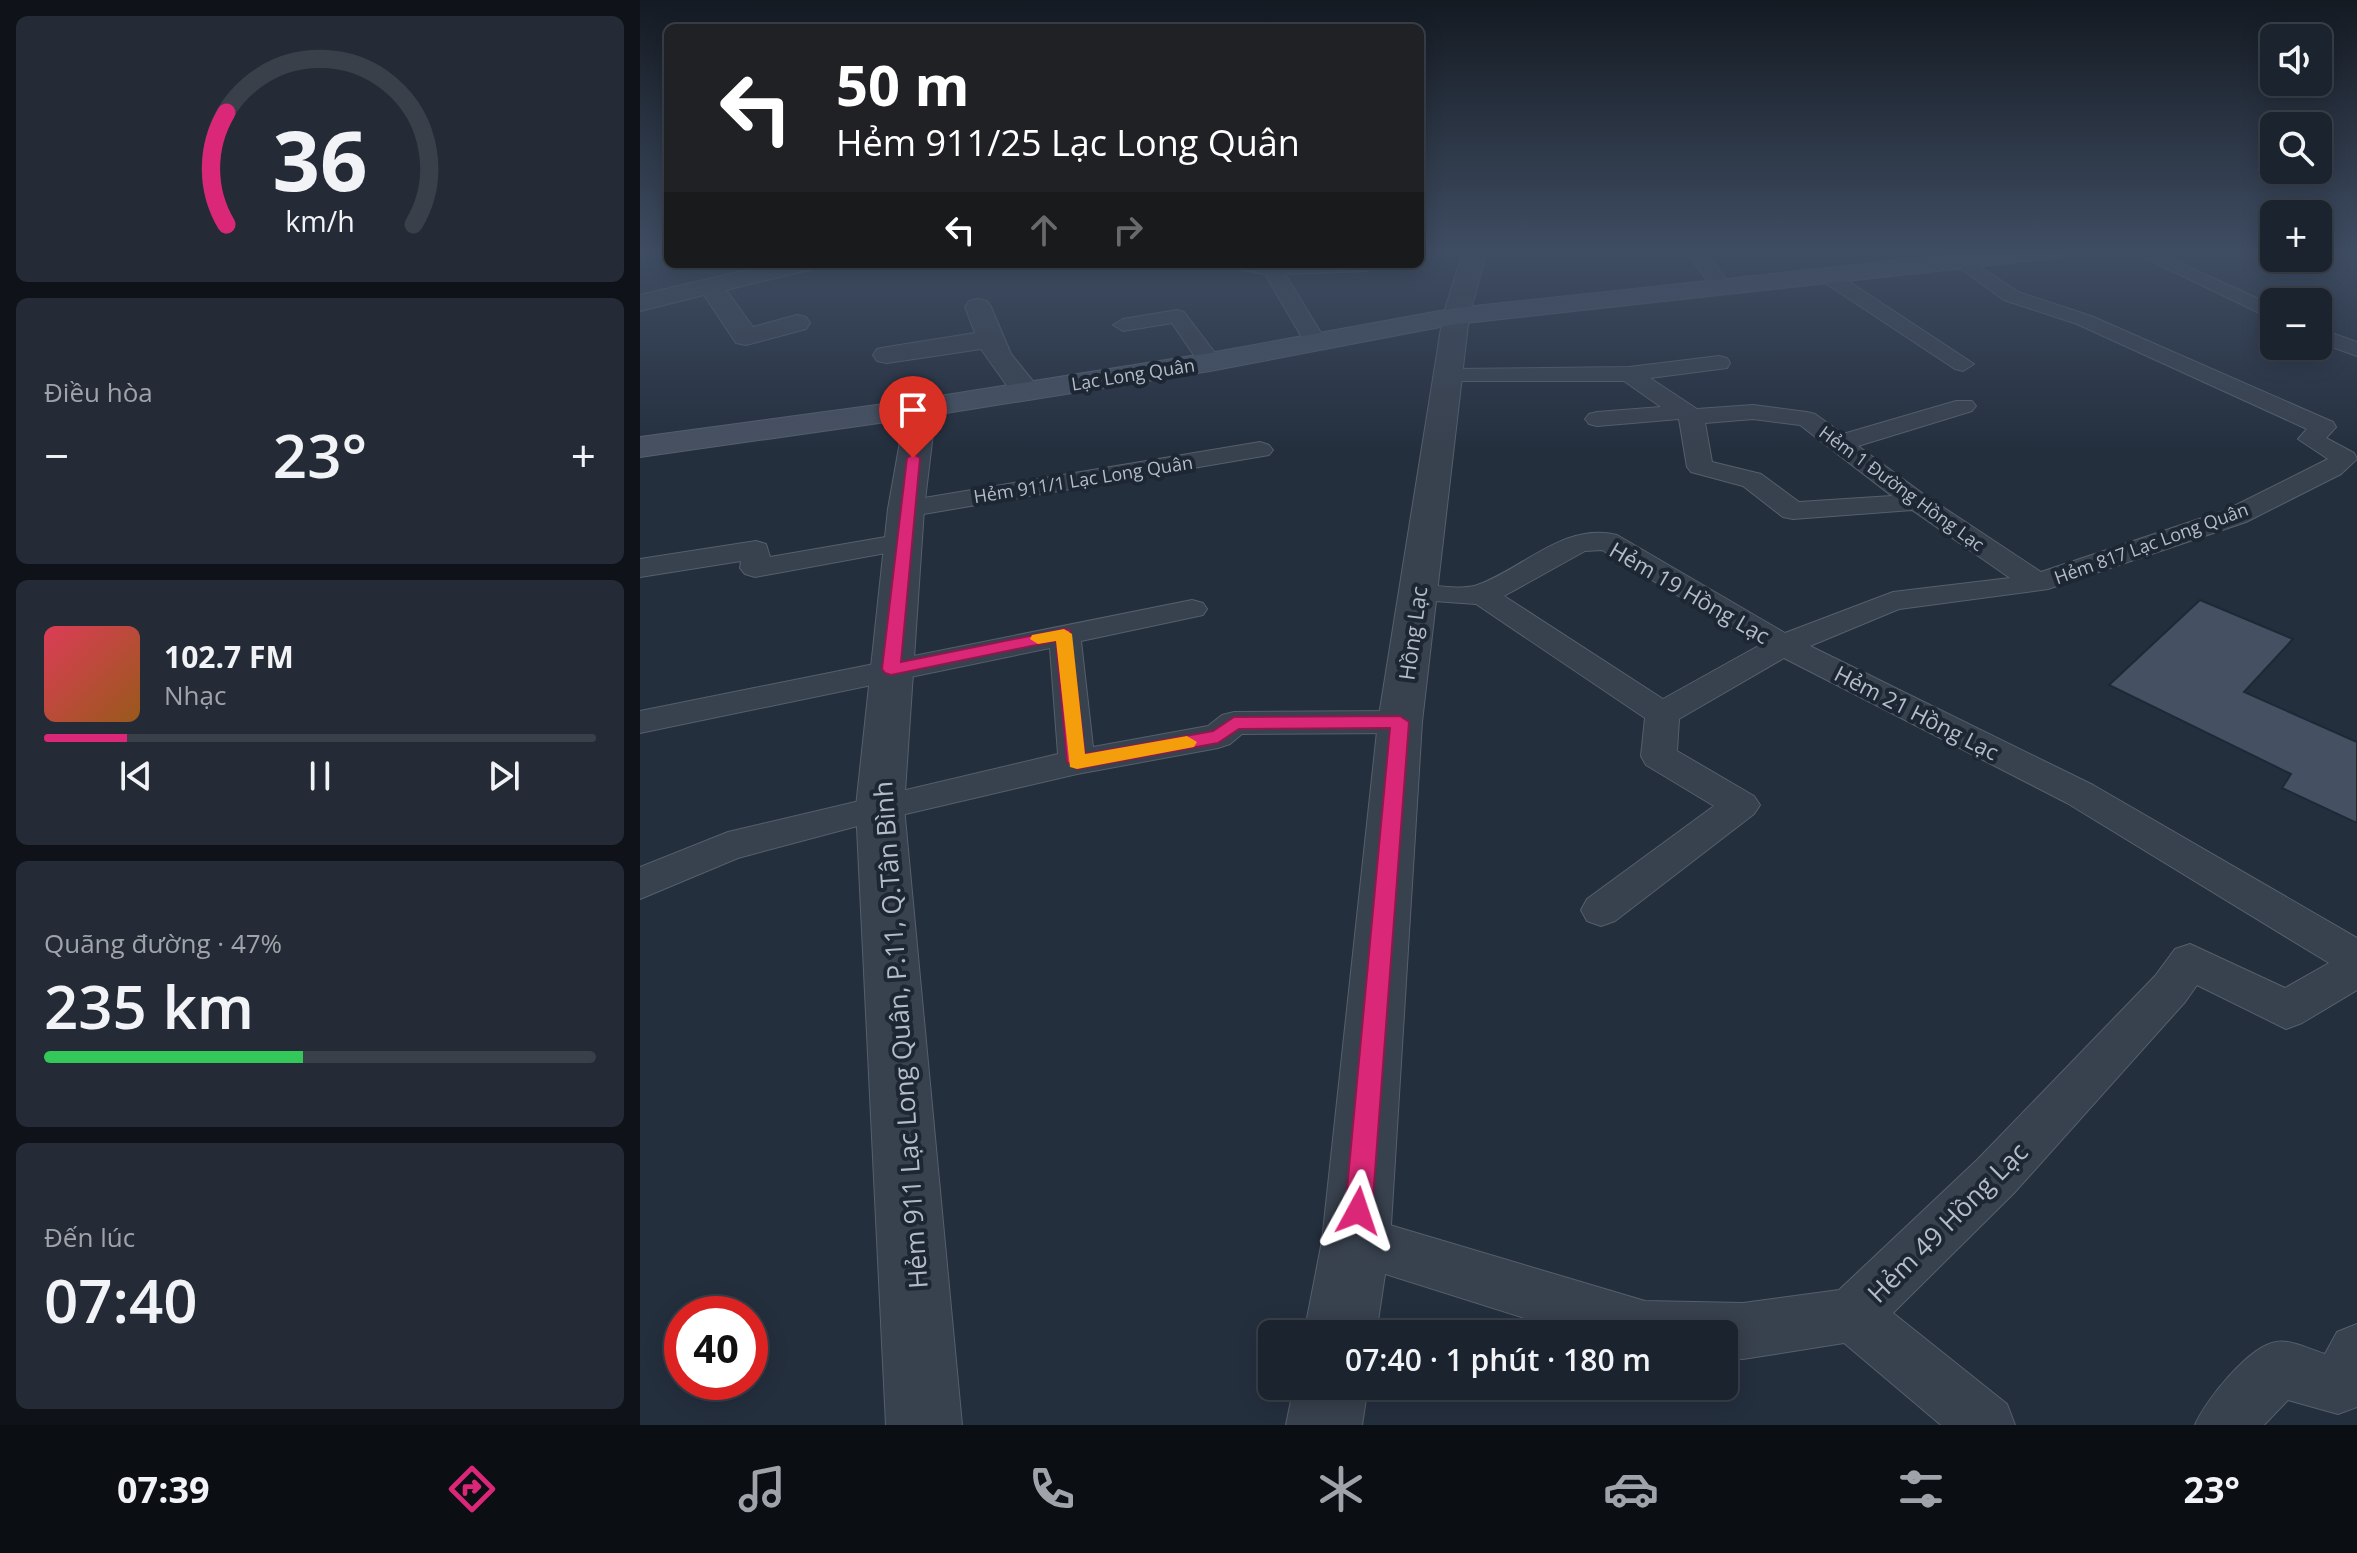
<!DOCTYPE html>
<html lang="vi">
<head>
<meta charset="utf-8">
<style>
	body { margin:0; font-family:"Open Sans",sans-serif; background:#242b36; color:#f1f3f6; height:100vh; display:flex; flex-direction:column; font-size:30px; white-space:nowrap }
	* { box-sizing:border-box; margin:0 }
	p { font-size:26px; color:#a0a4aa }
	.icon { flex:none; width:44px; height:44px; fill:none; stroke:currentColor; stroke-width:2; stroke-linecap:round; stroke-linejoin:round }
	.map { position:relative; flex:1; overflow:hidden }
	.details { display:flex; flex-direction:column; gap:16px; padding:16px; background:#0f1319; width:640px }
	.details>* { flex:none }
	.guide { position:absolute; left:24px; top:24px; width:760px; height:244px; border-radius:12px; box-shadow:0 4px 20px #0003,0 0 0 2px #39404a; background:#202124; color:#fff; overflow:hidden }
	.tools { position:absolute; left:1620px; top:24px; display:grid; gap:16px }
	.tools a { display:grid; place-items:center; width:72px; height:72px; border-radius:12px; background:#1b232e; box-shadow:0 4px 20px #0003,0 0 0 2px #39404a; font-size:40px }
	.speed { position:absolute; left:24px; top:1296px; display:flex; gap:16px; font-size:40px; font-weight:700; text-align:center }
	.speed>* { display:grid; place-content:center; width:104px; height:104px; border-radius:50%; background:#1b232e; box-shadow:0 4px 20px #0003,0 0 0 2px #39404a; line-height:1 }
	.speed .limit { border:12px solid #d22; background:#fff; color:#111 }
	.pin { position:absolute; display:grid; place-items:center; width:68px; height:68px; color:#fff; margin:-82px -34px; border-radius:50% 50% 50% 0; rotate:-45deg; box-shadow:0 0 8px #0007 }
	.pin .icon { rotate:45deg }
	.me { position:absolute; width:88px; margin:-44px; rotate:5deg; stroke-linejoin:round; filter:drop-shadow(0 0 6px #0008) }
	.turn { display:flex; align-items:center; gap:28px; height:168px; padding:0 40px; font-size:36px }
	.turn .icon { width:104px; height:104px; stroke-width:2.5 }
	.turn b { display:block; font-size:56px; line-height:68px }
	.lanes { display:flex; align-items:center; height:76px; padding:0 40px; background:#0003; justify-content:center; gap:40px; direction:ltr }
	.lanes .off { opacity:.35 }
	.big { font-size:60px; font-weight:600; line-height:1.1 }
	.details .card { flex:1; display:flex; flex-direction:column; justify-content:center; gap:12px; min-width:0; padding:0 28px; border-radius:12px; background:#242b36 }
	.details .dial { align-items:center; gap:0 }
	.dial svg { height:208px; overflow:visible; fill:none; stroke:#39404a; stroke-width:7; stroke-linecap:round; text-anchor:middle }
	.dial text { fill:#f1f3f6; stroke:none }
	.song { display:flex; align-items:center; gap:24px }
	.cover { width:96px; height:96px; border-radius:12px; background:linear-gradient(135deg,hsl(350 70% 55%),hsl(30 70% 35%)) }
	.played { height:8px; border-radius:4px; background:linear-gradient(90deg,#db2777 15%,#39404a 15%) }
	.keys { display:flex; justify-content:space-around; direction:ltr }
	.heat { display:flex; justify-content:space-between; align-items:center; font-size:44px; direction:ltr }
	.charge { height:12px; border-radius:6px; background:linear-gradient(90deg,#34c759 47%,#39404a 0) }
	.trip { position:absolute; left:618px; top:1320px; width:480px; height:80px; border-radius:12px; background:#1b232e; box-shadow:0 4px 20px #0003,0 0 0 2px #39404a; font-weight:600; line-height:80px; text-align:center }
	.tab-bar { display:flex; height:128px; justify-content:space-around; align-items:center; background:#0b0e12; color:#a0a4aa }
	.tab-bar .icon { width:56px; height:56px }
	.tab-bar .current { color:#db2777 }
	.tab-bar b { font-size:36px; color:#f1f3f6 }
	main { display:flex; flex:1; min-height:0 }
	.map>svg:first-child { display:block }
	.building { fill:#455162; stroke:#1f2835; stroke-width:2 }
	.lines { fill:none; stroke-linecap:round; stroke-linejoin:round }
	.service-casing { stroke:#565f6c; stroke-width:2 }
	.minor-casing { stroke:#565f6c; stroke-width:2 }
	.tertiary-casing { stroke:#565f6c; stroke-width:2 }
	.secondary-casing { stroke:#565f6c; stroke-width:2 }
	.service { fill:#38414e; fill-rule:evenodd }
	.minor { fill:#38414e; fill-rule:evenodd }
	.tertiary { fill:#38414e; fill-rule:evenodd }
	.secondary { fill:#465061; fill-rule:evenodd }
	.route { fill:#db2777; stroke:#8e194d; stroke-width:2 }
	.slow { fill:#f59e0b }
	.labels { text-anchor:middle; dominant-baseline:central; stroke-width:8; stroke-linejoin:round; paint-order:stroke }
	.far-street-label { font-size:18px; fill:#b4bcc9; stroke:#1d2633 }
	.street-label { font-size:22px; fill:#b4bcc9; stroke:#1d2633 }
	.near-street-label { font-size:26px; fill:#b4bcc9; stroke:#1d2633 }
</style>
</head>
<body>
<main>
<section class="details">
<div class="card dial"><svg viewBox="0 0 100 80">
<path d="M14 69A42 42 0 1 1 86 69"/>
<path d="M14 69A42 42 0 0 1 14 26" stroke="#db2777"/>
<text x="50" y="56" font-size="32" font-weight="700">36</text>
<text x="50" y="72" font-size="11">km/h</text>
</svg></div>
<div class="card"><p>Điều hòa</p>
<div class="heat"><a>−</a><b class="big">23°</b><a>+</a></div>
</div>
<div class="card">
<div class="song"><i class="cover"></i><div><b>102.7 FM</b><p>Nhạc</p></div></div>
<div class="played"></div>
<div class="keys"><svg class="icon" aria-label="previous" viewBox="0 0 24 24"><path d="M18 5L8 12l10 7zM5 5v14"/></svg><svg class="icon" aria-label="pause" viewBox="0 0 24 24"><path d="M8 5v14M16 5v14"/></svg><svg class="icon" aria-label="next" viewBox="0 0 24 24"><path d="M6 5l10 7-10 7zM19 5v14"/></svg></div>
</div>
<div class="card"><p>Quãng đường · 47%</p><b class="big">235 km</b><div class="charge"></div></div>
<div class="card"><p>Đến lúc</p><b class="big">07:40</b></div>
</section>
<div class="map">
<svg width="1717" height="1425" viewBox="0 0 1717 1425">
	<rect width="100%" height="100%" fill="#242f3e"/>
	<path class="building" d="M 1560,600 L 1653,639 L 1604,692 L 1717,742 L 1717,823 L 1642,788 L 1651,774 L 1469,685 Z"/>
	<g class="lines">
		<defs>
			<g id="service">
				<path d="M 1045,251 L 1063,251 L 1091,285 L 1088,289 L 1074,289 Z"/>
				<path d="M 1491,251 L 1514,251 L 1634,306 L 1634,320 Z"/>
				<path d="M 1320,253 L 1378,292 L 1451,316 L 1693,422 L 1696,427 L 1686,438 L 1714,453 L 1717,459 L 1701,474 L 1606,522 L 1408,589 L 1259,609 L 1170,646 L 1453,785 L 1717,938 L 1717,990 L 1662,1023 L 1646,1029 L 1557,985 L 1545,1002 L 1374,1193 L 1253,1313 L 1367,1404 L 1375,1425 L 1301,1425 L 1204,1343 L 1103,1359 L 1084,1358 L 1084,1334 L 935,1334 L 698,1259 L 690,1241 L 698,1223 L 716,1215 L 1005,1301 L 1103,1303 L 1199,1290 L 1338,1159 L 1515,976 L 1535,949 L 1550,944 L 1645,988 L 1689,963 L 1427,803 L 1144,658 L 1039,719 L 1037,751 L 1114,796 L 1120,805 L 1114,814 L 975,921 L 961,926 L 947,921 L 941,910 L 947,899 L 1074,806 L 1006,765 L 1001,756 L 1005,718 L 836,604 L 766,599 L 762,593 L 766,587 C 790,581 819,593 840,584 C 885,567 925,522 977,535 L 1145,633 L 1253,592 L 1370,578 L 1272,510 L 1153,519 L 1143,517 L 1103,486 L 1051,472 L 1047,467 L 1039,419 L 957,426 L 949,424 L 945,419 L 949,414 L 957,412 L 1021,407 L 984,381 L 802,381 L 799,376 L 802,371 L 810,369 L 989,367 L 1079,356 L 1087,358 L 1090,363 L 1087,368 L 1010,378 L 1057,409 L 1113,405 L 1167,412 L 1175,414 L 1203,434 L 1316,401 L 1332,401 L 1336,406 L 1332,411 L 1218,446 L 1286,496 L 1401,572 L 1586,510 L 1688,459 L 1658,439 L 1667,429 L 1437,324 L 1364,300 L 1313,263 L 1311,259 ZM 1113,419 L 1160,425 L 1252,496 L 1159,502 L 1121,474 L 1072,462 L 1065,423 ZM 962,550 L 1120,645 L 1023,699 L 864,596 L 945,551 Z"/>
				<path d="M 590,264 L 736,264 L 736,265 L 727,271 L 645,274 L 686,341 L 675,347 L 664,341 L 625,274 L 592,268 Z"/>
				<path d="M 1186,269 L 1193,271 L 1334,364 L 1323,371 L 1315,369 L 1179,279 L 1176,275 L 1179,271 Z"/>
				<path d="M 537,310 L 544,312 L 578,357 L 581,362 L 578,367 L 562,367 L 532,323 L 483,331 L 473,325 L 483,319 Z"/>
				<path d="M 1678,328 L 1717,342 L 1717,356 L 1678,342 Z"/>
				<path d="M 620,442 L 629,445 L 633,450 L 629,455 L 266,517 L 256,515 L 252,509 L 256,503 L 266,501 Z"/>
				<path d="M 263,534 L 273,536 L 277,542 L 273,548 L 115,577 L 105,574 L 100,568 L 101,561 L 0,577 L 0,559 L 116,541 L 126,544 L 130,557 Z"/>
				<path d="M 552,600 L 563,603 L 567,609 L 563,615 L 441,641 L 453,747 L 568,726 L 582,715 L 594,712 L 760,711 L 772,714 L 777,722 L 772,730 L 760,733 L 602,734 L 590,744 L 578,748 L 437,774 L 240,820 L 98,858 L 0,899 L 0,867 L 88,832 L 418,754 L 410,648 L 0,733 L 0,711 Z"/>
				<path d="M 1717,1324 L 1717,1407 L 1698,1414 L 1648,1400 L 1624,1425 L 1555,1425 C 1565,1401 1609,1346 1636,1342 C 1650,1339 1672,1350 1685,1354 L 1697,1332 Z"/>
			</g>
			<g id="minor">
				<path d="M 823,251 L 847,251 L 829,316 L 825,322 L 807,322 L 803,316 Z"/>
				<path d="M 133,264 L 176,264 L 173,269 L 86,290 L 113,327 L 157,315 L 166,317 L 170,323 L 166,329 L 106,345 L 96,343 L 64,295 L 0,311 L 0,295 Z"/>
				<path d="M 338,299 L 347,301 L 351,307 L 371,354 L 401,391 L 397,397 L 386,400 L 375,397 L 341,349 L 247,363 L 237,361 L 233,355 L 237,349 L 247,347 L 335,333 L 325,307 L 329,301 Z"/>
				<path d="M 281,399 L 292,402 L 296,408 L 284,509 L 264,807 L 322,1425 L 246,1425 L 216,807 L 248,509 L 266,408 L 270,402 Z"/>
			</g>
			<g id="tertiary">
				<path d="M 816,308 L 825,310 L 829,316 L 782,722 L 750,1241 L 736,1334 L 664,1334 L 682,1241 L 738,722 L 803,316 L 807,310 Z"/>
				<path d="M 654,1386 L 728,1386 L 722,1425 L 646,1425 Z"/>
			</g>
			<path id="secondary" d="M 1346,251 L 1427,251 L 1423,256 L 1415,258 L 816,324 L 570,371 L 281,417 L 0,457 L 0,437 L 281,399 L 570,353 L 816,308 Z"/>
		</defs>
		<use href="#service" class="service-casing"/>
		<use href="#minor" class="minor-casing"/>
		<use href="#tertiary" class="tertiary-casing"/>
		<use href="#secondary" class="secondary-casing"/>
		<use href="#service" class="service"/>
		<use href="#minor" class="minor"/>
		<use href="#tertiary" class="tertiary"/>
		<use href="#secondary" class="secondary"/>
	</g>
	<linearGradient id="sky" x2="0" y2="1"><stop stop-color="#141a22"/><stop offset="0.56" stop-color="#3f4d63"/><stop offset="1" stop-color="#3f4d63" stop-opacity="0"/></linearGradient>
	<rect width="1717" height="450" fill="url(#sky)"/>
	<path class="route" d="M 273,454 L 280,458 L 261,662 L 424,629 L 430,630 L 445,754 L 573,731 L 594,717 L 760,716 L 769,722 L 732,1211 L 728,1220 L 718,1224 L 709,1220 L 705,1211 L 750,728 L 599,729 L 578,743 L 437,769 L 427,762 L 416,641 L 251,675 L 245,673 L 242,669 L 267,458 Z"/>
	<path class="slow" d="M 424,629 L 432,634 L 445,754 L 547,736 L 557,742 L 554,747 L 437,769 L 430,767 L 416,641 L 398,644 L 390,639 L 392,635 Z"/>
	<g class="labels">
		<g class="far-street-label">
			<text transform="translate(493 374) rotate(-9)">Lạc Long Quân</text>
			<text transform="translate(443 479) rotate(-9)">Hẻm 911/1 Lạc Long Quân</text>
			<text transform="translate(1262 488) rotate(36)">Hẻm 1 Đường Hồng Lạc</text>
			<text transform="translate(1511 543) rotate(-20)">Hẻm 817 Lạc Long Quân</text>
		</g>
		<g class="street-label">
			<text transform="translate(1050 592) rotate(30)">Hẻm 19 Hồng Lạc</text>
			<text transform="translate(772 633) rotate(-82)">Hồng Lạc</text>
			<text transform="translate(1277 712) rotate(27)">Hẻm 21 Hồng Lạc</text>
		</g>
		<g class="near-street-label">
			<text transform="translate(260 1035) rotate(-94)">Hẻm 911 Lạc Long Quân, P.11, Q.Tân Bình</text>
			<text transform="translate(1307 1222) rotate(-45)">Hẻm 49 Hồng Lạc</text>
		</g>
	</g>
</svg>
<div class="tools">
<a><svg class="icon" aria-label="sound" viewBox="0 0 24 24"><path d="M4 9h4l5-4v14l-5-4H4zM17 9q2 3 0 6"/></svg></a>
<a><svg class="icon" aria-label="search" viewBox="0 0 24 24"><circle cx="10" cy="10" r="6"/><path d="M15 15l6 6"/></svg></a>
<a>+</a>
<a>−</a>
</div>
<div class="speed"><div class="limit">40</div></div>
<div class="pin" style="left:273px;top:458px;background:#d93025"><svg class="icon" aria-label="arrive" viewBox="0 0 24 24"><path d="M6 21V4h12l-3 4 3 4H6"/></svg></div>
<svg class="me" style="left:718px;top:1211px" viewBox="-20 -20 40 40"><path d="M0-17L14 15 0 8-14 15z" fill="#db2777" stroke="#fff" stroke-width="4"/></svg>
<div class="trip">07:40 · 1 phút · 180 m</div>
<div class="guide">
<div class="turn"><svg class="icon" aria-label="left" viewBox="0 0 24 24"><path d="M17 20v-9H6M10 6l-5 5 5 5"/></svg><div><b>50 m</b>Hẻm 911/25 Lạc Long Quân</div></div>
<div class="lanes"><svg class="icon" aria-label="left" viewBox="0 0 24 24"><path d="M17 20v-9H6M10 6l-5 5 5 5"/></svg><svg class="icon off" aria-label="ahead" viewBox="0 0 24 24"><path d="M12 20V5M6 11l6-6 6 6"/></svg><svg class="icon off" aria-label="right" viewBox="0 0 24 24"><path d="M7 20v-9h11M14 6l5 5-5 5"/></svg></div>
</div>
</div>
</main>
<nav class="tab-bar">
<b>07:39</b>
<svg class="icon current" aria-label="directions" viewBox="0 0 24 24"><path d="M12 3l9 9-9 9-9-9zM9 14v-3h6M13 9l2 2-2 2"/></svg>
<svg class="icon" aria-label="music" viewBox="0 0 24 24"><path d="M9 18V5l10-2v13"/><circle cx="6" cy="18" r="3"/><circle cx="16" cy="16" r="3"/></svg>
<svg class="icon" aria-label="phone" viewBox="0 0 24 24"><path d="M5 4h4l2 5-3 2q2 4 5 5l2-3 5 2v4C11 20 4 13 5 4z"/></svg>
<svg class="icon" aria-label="climate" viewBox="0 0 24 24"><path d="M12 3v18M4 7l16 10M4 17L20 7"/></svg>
<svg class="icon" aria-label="car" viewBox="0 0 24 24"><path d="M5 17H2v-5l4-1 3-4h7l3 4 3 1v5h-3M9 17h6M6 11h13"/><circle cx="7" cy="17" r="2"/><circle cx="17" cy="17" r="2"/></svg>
<svg class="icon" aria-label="filters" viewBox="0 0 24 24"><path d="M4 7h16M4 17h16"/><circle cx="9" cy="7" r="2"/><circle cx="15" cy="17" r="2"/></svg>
<b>23°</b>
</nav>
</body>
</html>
